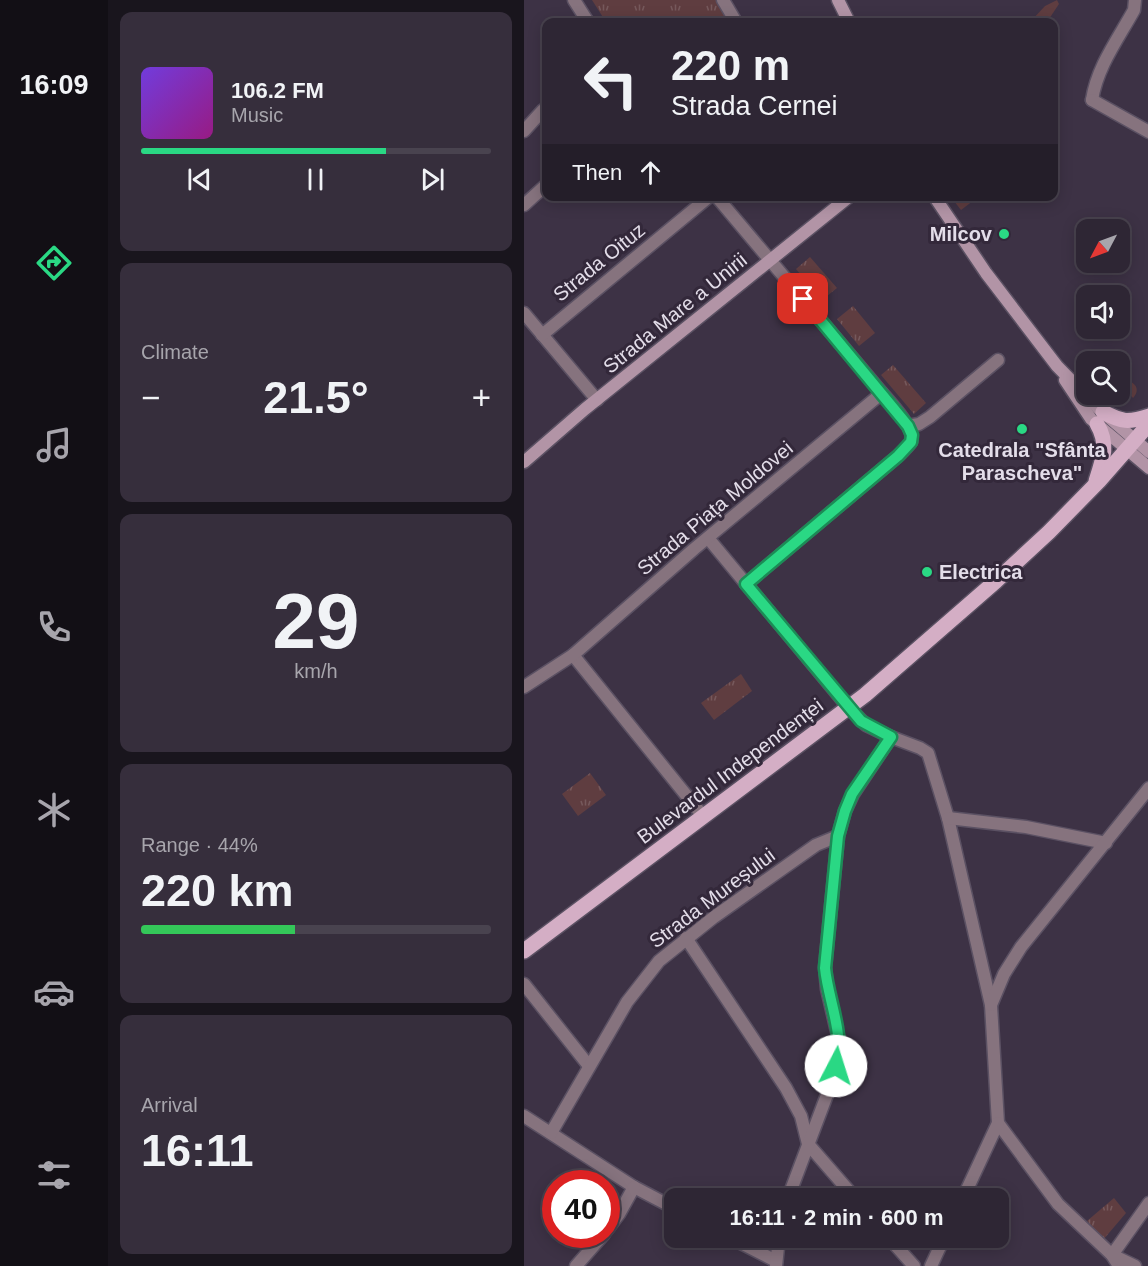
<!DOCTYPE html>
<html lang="en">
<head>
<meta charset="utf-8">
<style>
	body { margin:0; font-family:Arial,sans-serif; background:#362e3c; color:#f1f3f6; height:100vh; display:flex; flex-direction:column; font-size:22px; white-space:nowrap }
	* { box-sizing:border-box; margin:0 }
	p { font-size:20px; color:#a7a5ac }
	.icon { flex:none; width:33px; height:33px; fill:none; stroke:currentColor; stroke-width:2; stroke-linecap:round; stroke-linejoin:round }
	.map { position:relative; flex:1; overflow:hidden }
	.side { display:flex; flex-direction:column; gap:12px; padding:12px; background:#19151d; width:416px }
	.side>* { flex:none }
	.banner { position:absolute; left:18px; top:18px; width:516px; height:183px; border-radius:12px; box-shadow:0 3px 15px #0003,0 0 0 2px #49434f; background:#2e2634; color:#f1f3f6; overflow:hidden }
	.needle { width:39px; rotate:229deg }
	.fabs { position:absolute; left:552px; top:219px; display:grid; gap:12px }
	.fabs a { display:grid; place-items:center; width:54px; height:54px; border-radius:12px; background:#2e2634; box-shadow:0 3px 15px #0003,0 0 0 2px #49434f; font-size:30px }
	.speed { position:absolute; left:18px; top:1170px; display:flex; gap:12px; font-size:30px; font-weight:700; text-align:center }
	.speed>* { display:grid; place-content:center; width:78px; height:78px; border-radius:50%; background:#2e2634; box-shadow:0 3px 15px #0003,0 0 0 2px #49434f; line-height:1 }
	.speed .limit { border:9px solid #d22; background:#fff; color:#111 }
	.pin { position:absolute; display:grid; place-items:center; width:51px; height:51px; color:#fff; margin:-26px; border-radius:12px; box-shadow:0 3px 9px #0006 }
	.me { position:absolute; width:66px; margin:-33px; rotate:5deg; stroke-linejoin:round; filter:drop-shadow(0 0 4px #0008) }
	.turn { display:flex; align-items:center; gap:21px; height:126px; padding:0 30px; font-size:27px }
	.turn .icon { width:78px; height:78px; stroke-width:2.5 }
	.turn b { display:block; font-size:42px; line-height:51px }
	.then { display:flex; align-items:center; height:57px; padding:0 30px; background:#0003; gap:12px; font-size:22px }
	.big { font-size:45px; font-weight:700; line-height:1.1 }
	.side .widget { flex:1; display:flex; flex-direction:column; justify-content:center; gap:9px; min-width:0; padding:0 21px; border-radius:12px; background:#362e3c }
	.side .dial { align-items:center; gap:0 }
	.dial b { font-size:78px; line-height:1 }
	.song { display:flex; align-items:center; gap:18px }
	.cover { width:72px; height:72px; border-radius:9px; background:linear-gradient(135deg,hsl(260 70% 55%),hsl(310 70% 35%)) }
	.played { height:6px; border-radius:3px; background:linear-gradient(90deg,#2ad884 70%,#49434f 70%) }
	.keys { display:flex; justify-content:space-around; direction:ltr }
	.heat { display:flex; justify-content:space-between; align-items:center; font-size:33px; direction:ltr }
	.charge { height:9px; border-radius:4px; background:linear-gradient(90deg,#34c759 44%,#49434f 0) }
	.trip { position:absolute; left:140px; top:1188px; width:345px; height:60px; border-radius:12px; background:#2e2634; box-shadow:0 3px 15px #0003,0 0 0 2px #49434f; font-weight:700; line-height:60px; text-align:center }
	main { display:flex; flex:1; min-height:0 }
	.dock { display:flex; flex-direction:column; width:108px; justify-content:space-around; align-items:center; background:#120f15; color:#a7a5ac }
	.dock .icon { width:42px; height:42px }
	.dock .active { color:#2ad884 }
	.dock b { font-size:27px; color:#f1f3f6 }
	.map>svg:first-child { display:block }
	.grass { fill:#5f3d40 }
	.park { fill:url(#park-tufts) }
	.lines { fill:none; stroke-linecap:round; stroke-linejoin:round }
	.minor-casing { stroke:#5b5163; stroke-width:15 }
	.tertiary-casing { stroke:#5b5163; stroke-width:15 }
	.secondary-casing { stroke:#5b5163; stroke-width:15 }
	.primary-casing { stroke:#5b5163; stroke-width:18 }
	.minor { stroke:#86737e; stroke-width:12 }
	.tertiary { stroke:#86737e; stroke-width:12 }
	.secondary { stroke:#b294a6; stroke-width:12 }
	.primary { stroke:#d4aec5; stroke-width:15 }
	.route-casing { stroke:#1b8c56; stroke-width:15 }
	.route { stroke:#2ad884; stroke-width:10 }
	.poi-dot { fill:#2ad884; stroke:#33283a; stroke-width:2 }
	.labels { text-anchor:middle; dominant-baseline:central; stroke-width:6; stroke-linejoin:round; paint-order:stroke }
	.poi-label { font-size:20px; font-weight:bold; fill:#e3dde9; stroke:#33283a; text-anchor:end }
	.street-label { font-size:20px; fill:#e3dde9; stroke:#33283a }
</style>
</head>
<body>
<main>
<nav class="dock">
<b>16:09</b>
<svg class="icon active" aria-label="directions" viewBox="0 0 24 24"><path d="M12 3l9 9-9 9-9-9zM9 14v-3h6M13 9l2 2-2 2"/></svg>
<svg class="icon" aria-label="music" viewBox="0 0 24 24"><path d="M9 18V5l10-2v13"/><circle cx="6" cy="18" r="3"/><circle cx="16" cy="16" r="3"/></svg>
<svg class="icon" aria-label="phone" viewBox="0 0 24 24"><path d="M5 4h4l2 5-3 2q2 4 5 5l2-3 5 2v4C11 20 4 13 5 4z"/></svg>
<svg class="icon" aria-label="climate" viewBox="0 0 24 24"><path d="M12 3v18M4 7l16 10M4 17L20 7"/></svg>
<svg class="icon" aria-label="car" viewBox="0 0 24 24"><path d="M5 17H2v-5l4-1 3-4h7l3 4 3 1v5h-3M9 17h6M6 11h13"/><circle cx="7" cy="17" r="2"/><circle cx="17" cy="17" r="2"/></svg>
<svg class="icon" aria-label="filters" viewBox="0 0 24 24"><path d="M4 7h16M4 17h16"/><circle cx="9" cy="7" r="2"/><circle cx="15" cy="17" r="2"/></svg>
</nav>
<section class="side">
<div class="widget">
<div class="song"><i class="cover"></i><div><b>106.2 FM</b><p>Music</p></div></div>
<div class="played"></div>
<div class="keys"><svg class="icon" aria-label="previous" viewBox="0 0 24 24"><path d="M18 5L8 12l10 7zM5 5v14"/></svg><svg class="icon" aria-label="pause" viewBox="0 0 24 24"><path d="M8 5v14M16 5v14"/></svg><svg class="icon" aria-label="next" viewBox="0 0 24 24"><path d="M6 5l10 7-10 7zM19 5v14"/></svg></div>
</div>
<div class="widget"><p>Climate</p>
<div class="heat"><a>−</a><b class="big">21.5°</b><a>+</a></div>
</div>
<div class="widget dial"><b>29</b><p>km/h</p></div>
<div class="widget"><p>Range · 44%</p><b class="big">220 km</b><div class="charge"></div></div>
<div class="widget"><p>Arrival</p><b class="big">16:11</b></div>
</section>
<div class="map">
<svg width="625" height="1266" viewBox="0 0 625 1266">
	<defs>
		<pattern id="park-tufts" width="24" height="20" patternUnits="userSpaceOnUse" patternTransform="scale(1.5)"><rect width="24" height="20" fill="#5f3d40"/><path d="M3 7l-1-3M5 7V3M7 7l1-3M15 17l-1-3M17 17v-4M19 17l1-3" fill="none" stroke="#76595c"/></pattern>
	</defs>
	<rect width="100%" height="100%" fill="#3d3245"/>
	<g class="grass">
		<path d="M 533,0 L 535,4 L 523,22 L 506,22 L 521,6 Z"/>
		<path d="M 602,381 C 613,382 616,391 609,398 L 605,393 L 600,399 L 596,394 L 596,386 Z"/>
	</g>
	<g class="park">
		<path d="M 68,0 L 193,0 L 205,22 L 82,22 Z"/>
		<path d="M 427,197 L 454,197 L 437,210 Z"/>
		<path d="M 286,257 L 313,288 L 298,300 L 272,269 Z"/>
		<path d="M 329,306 L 351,333 L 335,346 L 313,319 Z"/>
		<path d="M 369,365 L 402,403 L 390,414 L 357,375 Z"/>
		<path d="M 217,674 L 228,691 L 190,720 L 177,703 Z"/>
		<path d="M 66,773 L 82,795 L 54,816 L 38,794 Z"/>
		<path d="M 590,1198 L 602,1213 L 579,1240 L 563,1221 Z"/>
	</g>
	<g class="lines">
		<defs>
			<g id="minor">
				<path d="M 50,0 L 64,22"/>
				<path d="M 199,0 L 212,22"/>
				<path d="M 568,100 C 573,67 594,39 610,10 L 611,0"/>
				<path d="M 0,131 L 19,110 L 22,116"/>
				<path d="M 192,196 L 358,393 C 366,402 392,430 387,442 C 384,447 378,452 374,456 L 222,584"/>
				<path d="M 0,205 L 22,185"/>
				<path d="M 0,313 L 73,400"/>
				<path d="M 18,335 L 186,196"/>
				<path d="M 384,426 L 395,424 L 406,417 L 474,360"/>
				<path d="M 184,538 L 325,708"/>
				<path d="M 49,655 L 179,816"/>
				<path d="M 0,687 L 49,655 L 170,549 L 358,393"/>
				<path d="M 367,737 L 396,748 L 404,753 L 424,818 L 467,1005 L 474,1123 L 534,1204 L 588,1255 L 595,1266"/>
				<path d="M 424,818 L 502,827 L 582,843"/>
				<path d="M 162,938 L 262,1088 L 277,1116 L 284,1144 L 331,1198"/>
				<path d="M 0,984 L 65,1066"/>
				<path d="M 467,1005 L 480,974 L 497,947 L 625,788"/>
				<path d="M 0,1116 L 110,1187 L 150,1208"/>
				<path d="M 27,1133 L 103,1002 L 135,961 L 190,917 L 292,845 L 314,836"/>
				<path d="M 439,1198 L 474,1123"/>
				<path d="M 82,1231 L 95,1214 L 110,1187"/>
				<path d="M 207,1238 L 252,1261"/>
				<path d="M 365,1238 L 390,1266"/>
				<path d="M 52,1266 L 80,1234"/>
				<path d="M 407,1266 L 420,1238"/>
				<path d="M 611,1266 L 588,1255 L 625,1203"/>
			</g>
			<g id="tertiary">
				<path d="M 568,100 L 625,132"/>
				<path d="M 264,1198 L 309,1079 L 315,1054 L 315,1040 L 303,989 L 301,967 L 314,836 L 321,811 L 329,794 L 367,737 L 342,725 L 325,708"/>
				<path d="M 252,1266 L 255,1238"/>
			</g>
			<g id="secondary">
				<path d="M 314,0 L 325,22"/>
				<path d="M 410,196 L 462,273 L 533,366 L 575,409 L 625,452"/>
				<path d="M 541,380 L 567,419 L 625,468"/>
				<path d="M 0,462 L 61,409 L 326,196"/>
			</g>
			<g id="primary">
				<path d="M 579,412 C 598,422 604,423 625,416"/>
				<path d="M 572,481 C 579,460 585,444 573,424"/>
				<path d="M 0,951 L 341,695 L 472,581 L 525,532 L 575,481 L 625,424"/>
			</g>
		</defs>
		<use href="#minor" class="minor-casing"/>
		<use href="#tertiary" class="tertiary-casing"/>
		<use href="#secondary" class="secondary-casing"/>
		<use href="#primary" class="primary-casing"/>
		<use href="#minor" class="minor"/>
		<use href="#tertiary" class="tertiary"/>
		<use href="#secondary" class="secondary"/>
		<use href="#primary" class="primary"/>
	</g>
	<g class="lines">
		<defs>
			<path id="route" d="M 279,299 L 384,426 L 388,435 L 387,442 L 374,456 L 222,584 L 337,721 L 367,737 L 328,794 L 321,811 L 314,836 L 301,968 C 304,1000 321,1034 312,1066"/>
		</defs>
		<use href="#route" class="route-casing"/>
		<use href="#route" class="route"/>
	</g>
	<g class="poi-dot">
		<circle cx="480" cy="234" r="6"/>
		<circle cx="498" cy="429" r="6"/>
		<circle cx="403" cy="572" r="6"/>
	</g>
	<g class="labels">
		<g class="poi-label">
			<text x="468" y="234">Milcov</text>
			<text x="498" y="450" text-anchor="middle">Catedrala "Sfânta<tspan x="498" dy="23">Parascheva"</tspan></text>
			<text x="415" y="572" text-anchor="start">Electrica</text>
		</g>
		<g class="street-label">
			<text transform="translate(75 262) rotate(-39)">Strada Oituz</text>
			<text transform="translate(151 313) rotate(-39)">Strada Mare a Unirii</text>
			<text transform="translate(191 508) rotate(-40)">Strada Piața Moldovei</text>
			<text transform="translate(206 771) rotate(-37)">Bulevardul Independenței</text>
			<text transform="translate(188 898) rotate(-37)">Strada Mureșului</text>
		</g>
	</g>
</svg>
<div class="fabs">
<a><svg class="needle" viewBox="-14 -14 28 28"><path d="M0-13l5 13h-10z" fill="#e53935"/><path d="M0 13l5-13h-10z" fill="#a7a5ac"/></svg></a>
<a><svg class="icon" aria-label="sound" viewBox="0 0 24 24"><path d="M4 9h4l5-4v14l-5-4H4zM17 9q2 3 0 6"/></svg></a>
<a><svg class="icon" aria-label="search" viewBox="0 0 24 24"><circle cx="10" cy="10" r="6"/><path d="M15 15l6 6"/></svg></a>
</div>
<div class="speed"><div class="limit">40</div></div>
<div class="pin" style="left:279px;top:299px;background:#d93025"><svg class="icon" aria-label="arrive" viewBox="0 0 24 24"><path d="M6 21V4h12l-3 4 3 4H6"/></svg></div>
<svg class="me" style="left:312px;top:1066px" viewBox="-20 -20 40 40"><circle r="19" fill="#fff"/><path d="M0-13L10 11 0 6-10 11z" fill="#2ad884"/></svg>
<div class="trip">16:11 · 2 min · 600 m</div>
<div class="banner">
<div class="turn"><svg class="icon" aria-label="left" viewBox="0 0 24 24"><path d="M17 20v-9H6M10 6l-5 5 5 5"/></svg><div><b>220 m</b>Strada Cernei</div></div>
<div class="then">Then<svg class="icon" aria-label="ahead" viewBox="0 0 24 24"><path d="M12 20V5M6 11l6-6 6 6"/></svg></div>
</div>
</div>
</main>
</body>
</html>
